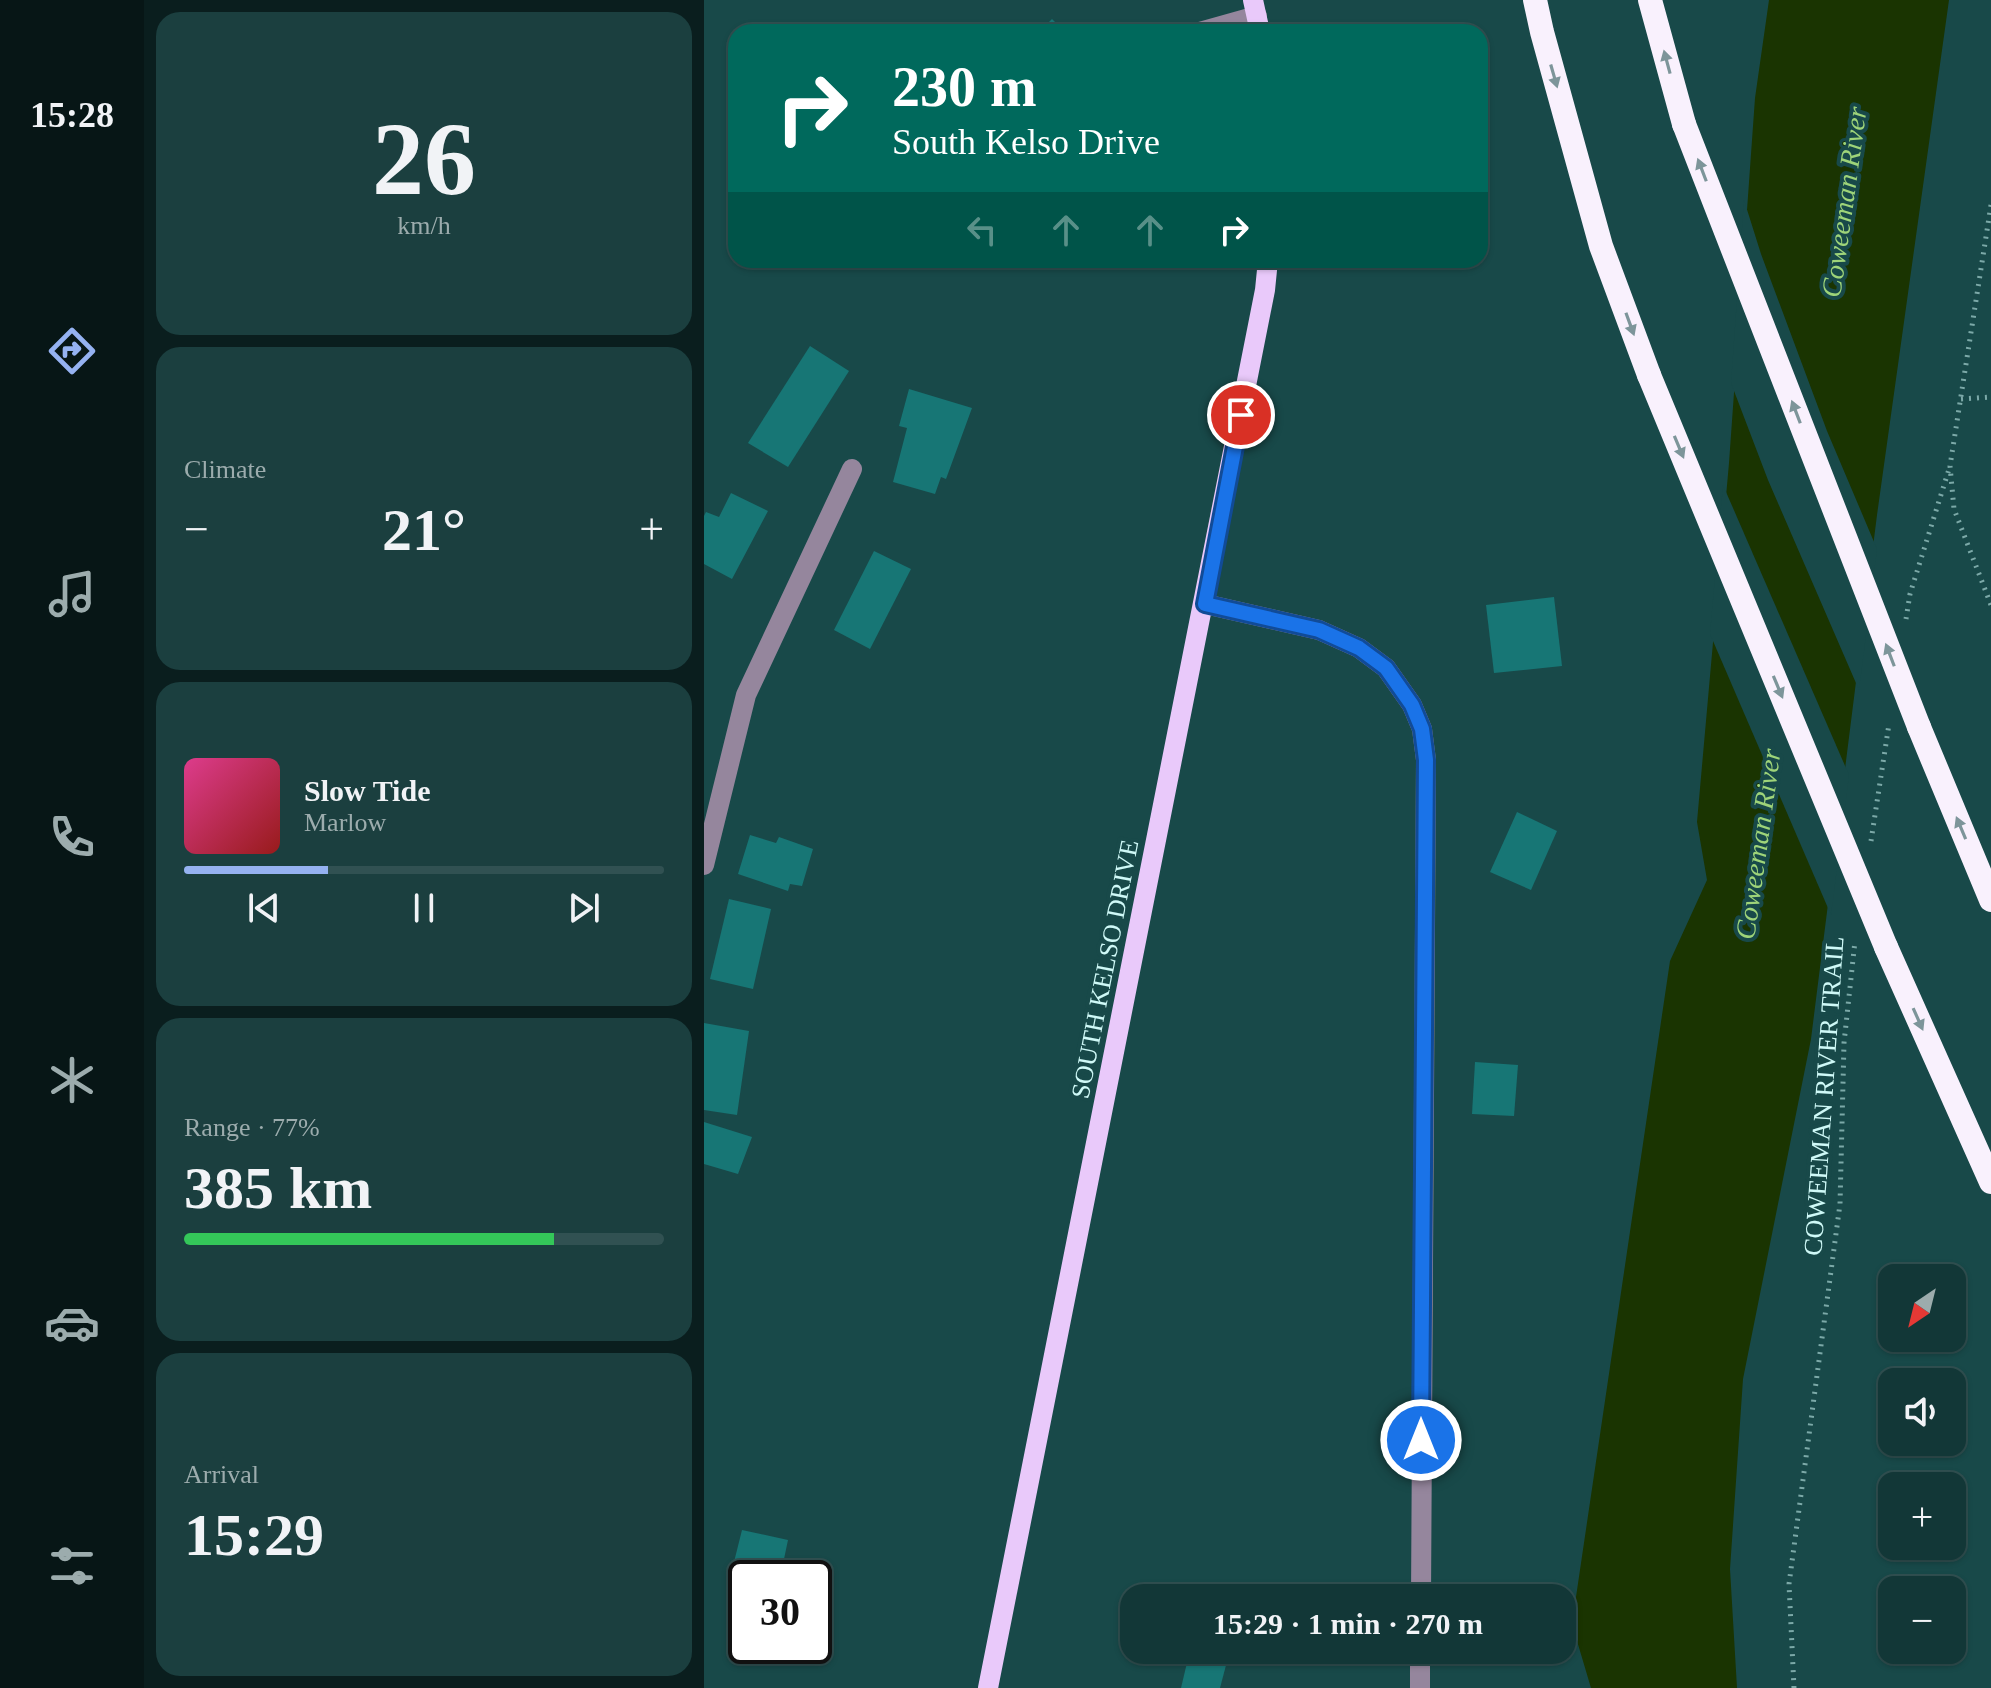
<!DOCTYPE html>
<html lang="en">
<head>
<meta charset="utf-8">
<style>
	body { margin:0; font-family:Georgia,serif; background:#1b3f3f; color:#f1f3f6; height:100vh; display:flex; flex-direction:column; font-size:30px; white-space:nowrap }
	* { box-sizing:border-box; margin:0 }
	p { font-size:26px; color:#9cacad }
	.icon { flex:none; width:44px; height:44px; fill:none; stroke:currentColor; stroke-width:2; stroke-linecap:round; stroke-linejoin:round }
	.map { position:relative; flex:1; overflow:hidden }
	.side { display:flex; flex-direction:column; gap:12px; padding:12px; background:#0a1e1e; width:560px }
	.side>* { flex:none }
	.hud { position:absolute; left:24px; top:24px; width:760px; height:244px; border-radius:24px; box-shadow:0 2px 6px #0004,0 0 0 2px #315152; background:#00695c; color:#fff; overflow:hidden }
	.needle { width:52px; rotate:215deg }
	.buttons { position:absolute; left:1174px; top:1264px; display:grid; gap:16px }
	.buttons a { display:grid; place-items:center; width:88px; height:88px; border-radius:16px; background:#123737; box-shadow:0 2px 6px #0004,0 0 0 2px #315152; font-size:40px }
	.speed { position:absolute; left:24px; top:1560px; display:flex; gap:16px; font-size:40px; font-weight:700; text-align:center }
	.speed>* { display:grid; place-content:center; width:104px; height:104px; border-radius:50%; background:#123737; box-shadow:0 2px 6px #0004,0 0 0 2px #315152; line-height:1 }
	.speed .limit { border:4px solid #111; border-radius:12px; background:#fff; color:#111 }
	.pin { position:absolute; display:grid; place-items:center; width:68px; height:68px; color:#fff; margin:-34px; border:4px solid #fff; border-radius:50%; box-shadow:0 2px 8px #0007 }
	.me { position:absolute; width:88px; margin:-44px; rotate:0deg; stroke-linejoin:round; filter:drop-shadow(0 0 6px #0008) }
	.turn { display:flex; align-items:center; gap:28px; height:168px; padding:0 32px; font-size:36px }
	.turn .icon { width:104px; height:104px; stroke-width:2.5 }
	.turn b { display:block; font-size:56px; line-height:68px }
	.lanes { display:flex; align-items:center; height:76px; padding:0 32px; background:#0003; justify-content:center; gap:40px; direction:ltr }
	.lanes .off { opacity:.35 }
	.big { font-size:60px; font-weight:600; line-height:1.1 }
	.side .widget { flex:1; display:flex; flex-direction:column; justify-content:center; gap:12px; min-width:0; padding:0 28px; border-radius:24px; background:#1b3f3f }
	.side .dial { align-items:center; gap:0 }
	.dial b { font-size:104px; line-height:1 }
	.song { display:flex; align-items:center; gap:24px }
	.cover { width:96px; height:96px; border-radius:12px; background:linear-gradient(135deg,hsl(330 70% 55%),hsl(0 70% 35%)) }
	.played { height:8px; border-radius:4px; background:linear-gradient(90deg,#95b2f1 30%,#315152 30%) }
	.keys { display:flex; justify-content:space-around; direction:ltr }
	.heat { display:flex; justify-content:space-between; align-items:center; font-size:44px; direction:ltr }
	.charge { height:12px; border-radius:6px; background:linear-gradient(90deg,#34c759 77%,#315152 0) }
	.trip { position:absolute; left:416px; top:1584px; width:456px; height:80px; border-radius:24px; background:#123737; box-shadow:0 2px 6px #0004,0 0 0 2px #315152; font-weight:600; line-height:80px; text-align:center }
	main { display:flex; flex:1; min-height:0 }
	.tabs { display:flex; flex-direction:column; width:144px; justify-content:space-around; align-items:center; background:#071616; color:#9cacad }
	.tabs .icon { width:56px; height:56px }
	.tabs .active { color:#95b2f1 }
	.tabs b { font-size:36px; color:#f1f3f6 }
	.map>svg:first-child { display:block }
	.water { fill:#1a3401 }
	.pier { fill:#184949 }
	.building { fill:#177675 }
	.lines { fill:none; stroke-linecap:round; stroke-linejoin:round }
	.path { stroke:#7ca9a8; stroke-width:5; stroke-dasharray:2 6; stroke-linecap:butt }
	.minor { stroke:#95869d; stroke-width:20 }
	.major { stroke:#e9c9fa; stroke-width:20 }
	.highway { stroke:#f9f1fd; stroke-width:24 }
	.highway-bridge { stroke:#f9f1fd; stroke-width:24 }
	.oneway { fill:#7d959a }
	.route-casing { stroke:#114b97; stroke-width:20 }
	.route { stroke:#1a73e8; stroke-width:14 }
	.labels { text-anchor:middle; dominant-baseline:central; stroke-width:8; stroke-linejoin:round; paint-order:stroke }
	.street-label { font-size:26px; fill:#cff9f7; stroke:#184949 }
	.water-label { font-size:28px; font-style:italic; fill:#9ed479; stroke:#184949 }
</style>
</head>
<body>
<main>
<nav class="tabs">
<b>15:28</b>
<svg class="icon active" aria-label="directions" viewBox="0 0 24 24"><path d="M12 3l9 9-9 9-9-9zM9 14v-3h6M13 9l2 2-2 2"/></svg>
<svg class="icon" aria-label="music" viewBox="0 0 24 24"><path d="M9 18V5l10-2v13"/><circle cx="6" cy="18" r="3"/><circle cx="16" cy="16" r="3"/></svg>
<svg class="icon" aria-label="phone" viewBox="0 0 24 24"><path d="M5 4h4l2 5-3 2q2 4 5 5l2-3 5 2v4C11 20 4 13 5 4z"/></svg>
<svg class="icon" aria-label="climate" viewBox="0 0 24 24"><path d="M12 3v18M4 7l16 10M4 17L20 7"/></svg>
<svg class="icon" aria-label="car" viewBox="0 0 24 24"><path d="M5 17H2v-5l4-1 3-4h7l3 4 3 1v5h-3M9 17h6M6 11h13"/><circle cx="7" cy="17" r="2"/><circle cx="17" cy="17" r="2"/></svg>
<svg class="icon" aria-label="filters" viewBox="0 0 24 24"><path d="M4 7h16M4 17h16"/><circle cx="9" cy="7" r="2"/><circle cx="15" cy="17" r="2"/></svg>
</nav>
<section class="side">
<div class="widget dial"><b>26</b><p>km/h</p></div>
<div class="widget"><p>Climate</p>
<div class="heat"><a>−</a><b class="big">21°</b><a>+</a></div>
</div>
<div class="widget">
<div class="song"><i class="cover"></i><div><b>Slow Tide</b><p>Marlow</p></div></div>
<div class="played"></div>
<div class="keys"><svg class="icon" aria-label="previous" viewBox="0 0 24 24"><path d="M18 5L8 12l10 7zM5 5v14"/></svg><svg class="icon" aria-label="pause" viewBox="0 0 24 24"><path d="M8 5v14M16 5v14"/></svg><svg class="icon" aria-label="next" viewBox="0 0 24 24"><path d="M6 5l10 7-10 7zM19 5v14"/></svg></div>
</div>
<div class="widget"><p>Range · 77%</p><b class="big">385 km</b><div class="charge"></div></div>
<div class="widget"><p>Arrival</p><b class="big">15:29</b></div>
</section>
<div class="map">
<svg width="1287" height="1688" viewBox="0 0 1287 1688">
	<rect width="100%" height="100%" fill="#184949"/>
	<path class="water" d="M 1065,0 L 1245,0 L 1173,515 L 1107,1039 L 1039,1379 L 1026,1569 L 1033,1688 L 887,1688 L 868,1624 L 966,961 L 1003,880 L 993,822 L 1025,463 L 1051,98 Z"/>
	<g class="pier">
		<path d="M 1040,200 L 1057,254 L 1123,431 L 1173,549 L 1155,690 L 1064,480 L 1027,383 Z"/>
		<path d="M 1019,485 L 1145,775 L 1127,915 L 1006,634 Z"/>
	</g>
	<g class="building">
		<path d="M 348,19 L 361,32 L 335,32 Z"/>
		<path d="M 106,346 L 145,371 L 84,467 L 44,443 Z"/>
		<path d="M 205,389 L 268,408 L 242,479 L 237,477 L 231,494 L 189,482 L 203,428 L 195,426 Z"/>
		<path d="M 27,493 L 64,511 L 28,579 L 0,564 L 0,516 L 2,512 L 15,517 Z"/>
		<path d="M 170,551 L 207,569 L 166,649 L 130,630 Z"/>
		<path d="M 850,597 L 858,666 L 790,673 L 782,605 Z"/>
		<path d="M 813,812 L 853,831 L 827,890 L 786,872 Z"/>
		<path d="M 46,835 L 72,843 L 75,837 L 109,849 L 98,886 L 86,884 L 84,891 L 34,874 Z"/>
		<path d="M 25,899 L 67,909 L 49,989 L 6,979 Z"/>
		<path d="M 0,1023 L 45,1031 L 33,1115 L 0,1110 Z"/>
		<path d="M 771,1062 L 814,1065 L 810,1116 L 768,1114 Z"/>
		<path d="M 0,1122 L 48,1137 L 34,1174 L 0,1164 Z"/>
		<path d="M 38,1530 L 84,1540 L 76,1578 L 50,1578 L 50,1572 L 29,1566 Z"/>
		<path d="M 486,1650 L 526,1650 L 516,1688 L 477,1688 Z"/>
	</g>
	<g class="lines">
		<g class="path">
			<path d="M 1287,205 L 1246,466 L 1250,509 L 1287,605"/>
			<path d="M 1257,399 L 1287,397"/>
			<path d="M 1202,619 L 1206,594 L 1246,466"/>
			<path d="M 1167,841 L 1185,724"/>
			<path d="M 1090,1688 L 1085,1584 L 1136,1204 L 1140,1043 L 1151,941"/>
		</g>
		<g class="minor">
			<path d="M 496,32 L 553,16"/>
			<path d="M 501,604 L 615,630 L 655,648 L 682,668 L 708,705 L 718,729 L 722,760 L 717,1598"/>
			<path d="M 0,865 L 42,695 L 148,469"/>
			<path d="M 716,1688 L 716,1650"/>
		</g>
		<g class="major">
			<path d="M 549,0 L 556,32"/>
			<path d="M 284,1688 L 561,290 L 564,260"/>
		</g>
		<g class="highway">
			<path d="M 831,0 L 838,32 L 897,246 L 945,375"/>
			<path d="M 946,0 L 980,124"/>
			<path d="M 1215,727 L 1287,900"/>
			<path d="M 1182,947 L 1287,1182"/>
		</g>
		<g class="highway-bridge">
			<path d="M 980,124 L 1215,727"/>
			<path d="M 945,375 L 1182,947"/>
		</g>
	</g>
	<defs><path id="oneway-solid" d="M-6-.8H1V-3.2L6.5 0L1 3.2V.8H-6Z" transform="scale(2)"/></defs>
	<g class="oneway">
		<use href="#oneway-solid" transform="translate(963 62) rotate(-105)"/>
		<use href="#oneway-solid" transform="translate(850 76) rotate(74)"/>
		<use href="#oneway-solid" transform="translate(998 170) rotate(-111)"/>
		<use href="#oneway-solid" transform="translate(926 324) rotate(70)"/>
		<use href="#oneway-solid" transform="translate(1092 412) rotate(-111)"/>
		<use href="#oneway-solid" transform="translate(975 447) rotate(67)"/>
		<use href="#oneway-solid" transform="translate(1186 655) rotate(-111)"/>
		<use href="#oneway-solid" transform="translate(1074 687) rotate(67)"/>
		<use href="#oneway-solid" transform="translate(1257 828) rotate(-113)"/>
		<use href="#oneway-solid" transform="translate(1214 1019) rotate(66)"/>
	</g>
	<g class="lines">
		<defs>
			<path id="route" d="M 537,415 L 501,604 L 615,630 L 655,648 L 682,668 L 708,705 L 718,729 L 722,760 L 717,1440"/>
		</defs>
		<use href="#route" class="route-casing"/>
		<use href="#route" class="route"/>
	</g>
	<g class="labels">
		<g class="street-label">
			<text transform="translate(401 969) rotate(-79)">SOUTH KELSO DRIVE</text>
			<text transform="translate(1120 1096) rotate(-86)">COWEEMAN RIVER TRAIL</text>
		</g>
		<g class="water-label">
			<text transform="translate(1140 202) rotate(-82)">Coweeman River</text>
			<text transform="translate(1054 844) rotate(-82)">Coweeman River</text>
		</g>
	</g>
</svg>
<div class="buttons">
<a><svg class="needle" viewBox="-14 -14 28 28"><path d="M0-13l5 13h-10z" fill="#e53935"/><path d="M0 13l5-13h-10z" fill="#9cacad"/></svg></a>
<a><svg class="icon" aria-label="sound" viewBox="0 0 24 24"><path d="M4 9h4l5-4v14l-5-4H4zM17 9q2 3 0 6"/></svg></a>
<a>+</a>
<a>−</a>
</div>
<div class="speed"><div class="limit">30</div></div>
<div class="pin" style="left:537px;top:415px;background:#d93025"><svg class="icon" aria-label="arrive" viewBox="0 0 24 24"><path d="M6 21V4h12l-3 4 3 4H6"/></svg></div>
<svg class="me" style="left:717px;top:1440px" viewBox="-20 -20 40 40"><circle r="17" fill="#1a73e8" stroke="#fff" stroke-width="3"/><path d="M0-11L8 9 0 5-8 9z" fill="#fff"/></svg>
<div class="trip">15:29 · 1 min · 270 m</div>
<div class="hud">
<div class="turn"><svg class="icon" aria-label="right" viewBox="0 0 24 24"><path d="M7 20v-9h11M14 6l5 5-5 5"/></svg><div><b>230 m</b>South Kelso Drive</div></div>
<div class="lanes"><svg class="icon off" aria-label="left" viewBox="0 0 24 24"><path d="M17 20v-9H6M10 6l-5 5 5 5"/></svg><svg class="icon off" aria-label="ahead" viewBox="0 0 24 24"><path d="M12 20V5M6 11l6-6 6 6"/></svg><svg class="icon off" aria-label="ahead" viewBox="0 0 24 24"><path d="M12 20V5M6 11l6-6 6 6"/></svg><svg class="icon" aria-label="right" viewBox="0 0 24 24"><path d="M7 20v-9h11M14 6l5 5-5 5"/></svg></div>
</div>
</div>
</main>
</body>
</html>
